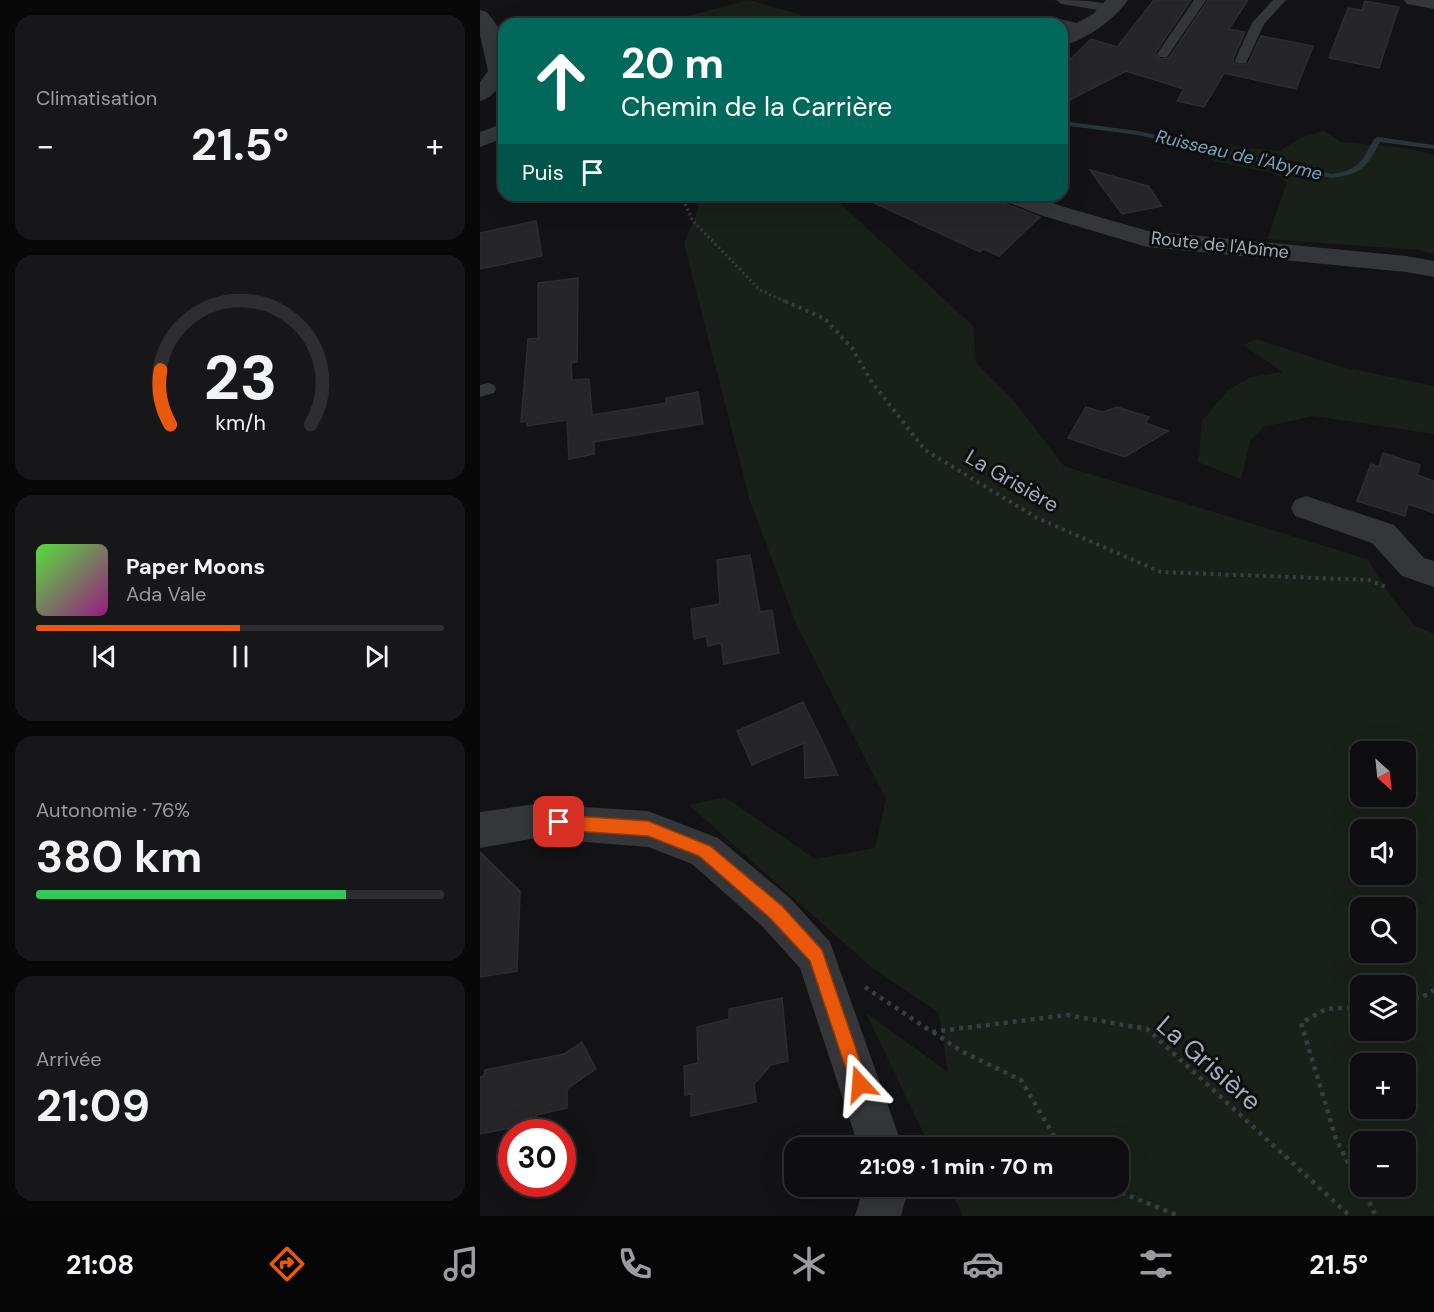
<!DOCTYPE html>
<html lang="fr">
<head>
<meta charset="utf-8">
<style>
	body { margin:0; font-family:"DM Sans",sans-serif; background:#171719; color:#f1f3f6; height:100vh; display:flex; flex-direction:column; font-size:22px; white-space:nowrap }
	* { box-sizing:border-box; margin:0 }
	p { font-size:20px; color:#9b9c9f }
	.icon { flex:none; width:33px; height:33px; fill:none; stroke:currentColor; stroke-width:2; stroke-linecap:round; stroke-linejoin:round }
	.map { position:relative; flex:1; overflow:hidden }
	.drawer { display:flex; flex-direction:column; gap:15px; padding:15px; background:#080809; width:480px }
	.drawer>* { flex:none }
	.banner { position:absolute; left:18px; top:18px; width:570px; height:183px; border-radius:18px; box-shadow:0 6px 24px #0002,0 0 0 2px #2e2e30; background:#00695c; color:#fff; overflow:hidden }
	.needle { width:39px; rotate:153deg }
	.tools { position:absolute; left:870px; top:741px; display:grid; gap:12px }
	.tools a { display:grid; place-items:center; width:66px; height:66px; border-radius:12px; background:#0e0e10; box-shadow:0 6px 24px #0002,0 0 0 2px #2e2e30; font-size:30px }
	.speed { position:absolute; left:18px; top:1119px; display:flex; gap:12px; font-size:30px; font-weight:700; text-align:center }
	.speed>* { display:grid; place-content:center; width:78px; height:78px; border-radius:50%; background:#0e0e10; box-shadow:0 6px 24px #0002,0 0 0 2px #2e2e30; line-height:1 }
	.speed .limit { border:9px solid #d22; background:#fff; color:#111 }
	.pin { position:absolute; display:grid; place-items:center; width:51px; height:51px; color:#fff; margin:-26px; border-radius:12px; box-shadow:0 3px 9px #0006 }
	.me { position:absolute; width:66px; margin:-33px; rotate:341deg; stroke-linejoin:round; filter:drop-shadow(0 0 4px #0008) }
	.turn { display:flex; align-items:center; gap:21px; height:126px; padding:0 24px; font-size:27px }
	.turn .icon { width:78px; height:78px; stroke-width:2.5 }
	.turn b { display:block; font-size:42px; line-height:51px }
	.then { display:flex; align-items:center; height:57px; padding:0 24px; background:#0003; gap:12px; font-size:22px }
	.big { font-size:45px; font-weight:700; line-height:1.1 }
	.drawer .widget { flex:1; display:flex; flex-direction:column; justify-content:center; gap:9px; min-width:0; padding:0 21px; border-radius:18px; background:#171719 }
	.drawer .dial { align-items:center; gap:0 }
	.dial svg { height:156px; overflow:visible; fill:none; stroke:#2e2e30; stroke-width:7; stroke-linecap:round; text-anchor:middle }
	.dial text { fill:#f1f3f6; stroke:none }
	.song { display:flex; align-items:center; gap:18px }
	.cover { width:72px; height:72px; border-radius:9px; background:linear-gradient(135deg,hsl(110 70% 55%),hsl(310 70% 35%)) }
	.played { height:6px; border-radius:3px; background:linear-gradient(90deg,#ea580c 50%,#2e2e30 50%) }
	.keys { display:flex; justify-content:space-around; direction:ltr }
	.heat { display:flex; justify-content:space-between; align-items:center; font-size:33px; direction:ltr }
	.charge { height:9px; border-radius:4px; background:linear-gradient(90deg,#34c759 76%,#2e2e30 0) }
	.trip { position:absolute; left:304px; top:1137px; width:345px; height:60px; border-radius:18px; background:#0e0e10; box-shadow:0 6px 24px #0002,0 0 0 2px #2e2e30; font-weight:700; line-height:60px; text-align:center }
	.dock { display:flex; height:96px; justify-content:space-around; align-items:center; background:#060606; color:#9b9c9f }
	.dock .icon { width:42px; height:42px }
	.dock .current { color:#ea580c }
	.dock b { font-size:27px; color:#f1f3f6 }
	main { display:flex; flex:1; min-height:0 }
	.map>svg:first-child { display:block }
	.green { fill:#192019; fill-rule:evenodd }
	.lines { fill:none; stroke-linecap:round; stroke-linejoin:round }
	.stream { fill:#283539; fill-rule:evenodd }
	.building { fill:#262629; stroke:#2d2d31; stroke-width:1.5 }
	.path-far2 { stroke:#393d41; stroke-width:3; stroke-dasharray:2 3; stroke-linecap:butt }
	.path-far1 { stroke:#393d41; stroke-width:4; stroke-dasharray:3 4.5; stroke-linecap:butt }
	.path { stroke:#393d41; stroke-width:4.5; stroke-dasharray:4 5; stroke-linecap:butt }
	.service { fill:#34363a; fill-rule:evenodd }
	.minor { fill:#34363a; fill-rule:evenodd }
	.route { fill:#ea580c; stroke:#983908; stroke-width:1.5 }
	.labels { text-anchor:middle; dominant-baseline:central; stroke-width:6; stroke-linejoin:round; paint-order:stroke }
	.far-water-label { font-size:18px; font-style:italic; fill:#77a2b4; stroke:#0e0e10 }
	.far-street-label { font-size:18px; fill:#a3acb6; stroke:#0e0e10 }
	.street-label { font-size:21px; fill:#a3acb6; stroke:#0e0e10 }
	.near-street-label { font-size:26px; fill:#a3acb6; stroke:#0e0e10 }
</style>
</head>
<body>
<main>
<section class="drawer">
<div class="widget"><p>Climatisation</p>
<div class="heat"><a>−</a><b class="big">21.5°</b><a>+</a></div>
</div>
<div class="widget dial"><svg viewBox="0 0 100 80">
<path d="M14 69A42 42 0 1 1 86 69"/>
<path d="M14 69A42 42 0 0 1 9 41" stroke="#ea580c"/>
<text x="50" y="56" font-size="32" font-weight="700">23</text>
<text x="50" y="72" font-size="11">km/h</text>
</svg></div>
<div class="widget">
<div class="song"><i class="cover"></i><div><b>Paper Moons</b><p>Ada Vale</p></div></div>
<div class="played"></div>
<div class="keys"><svg class="icon" aria-label="previous" viewBox="0 0 24 24"><path d="M18 5L8 12l10 7zM5 5v14"/></svg><svg class="icon" aria-label="pause" viewBox="0 0 24 24"><path d="M8 5v14M16 5v14"/></svg><svg class="icon" aria-label="next" viewBox="0 0 24 24"><path d="M6 5l10 7-10 7zM19 5v14"/></svg></div>
</div>
<div class="widget"><p>Autonomie · 76%</p><b class="big">380 km</b><div class="charge"></div></div>
<div class="widget"><p>Arrivée</p><b class="big">21:09</b></div>
</section>
<div class="map">
<svg width="954" height="1216" viewBox="0 0 954 1216">
	<rect width="100%" height="100%" fill="#131315"/>
	<g class="green">
		<path d="M 269,0 L 319,14 L 323,24 L 161,24 L 159,19 L 199,18 Z"/>
		<path d="M 844,131 L 861,142 L 926,148 L 954,155 L 954,254 L 939,250 L 787,239 L 807,182 L 793,173 L 733,161 L 752,146 L 800,151 L 820,138 Z"/>
		<path d="M 213,195 L 351,195 L 493,326 L 496,363 L 534,401 L 584,466 L 887,559 L 910,595 L 935,626 L 954,634 L 954,1216 L 483,1216 L 469,1187 L 639,1186 L 639,1148 L 450,1147 L 386,1013 L 468,1072 L 459,1013 L 390,966 L 209,805 L 245,797 L 335,859 L 395,848 L 406,799 L 316,624 L 269,498 L 204,243 L 219,207 ZM 880,752 L 926,752 L 926,796 L 880,796 ZM 880,830 L 926,830 L 926,874 L 880,874 ZM 880,908 L 926,908 L 926,952 L 880,952 ZM 880,986 L 926,986 L 926,1030 L 880,1030 ZM 880,1064 L 926,1064 L 926,1108 L 880,1108 ZM 880,1142 L 926,1142 L 926,1186 L 880,1186 Z"/>
		<path d="M 776,339 L 858,366 L 954,386 L 954,434 L 834,416 L 783,427 L 770,441 L 761,479 L 718,462 L 722,421 L 748,390 L 771,377 L 803,372 L 763,345 Z"/>
	</g>
	<g class="lines">
		<path class="stream" d="M 582,121 L 658,131 L 852,174 C 879,170 882,161 894,139 L 898,137 L 954,145 L 954,149 L 900,142 C 887,167 882,174 852,178 L 658,135 L 582,125 Z"/>
	</g>
	<g class="building">
		<path d="M 674,0 L 711,0 L 675,53 L 679,59 L 689,58 L 728,0 L 768,0 L 749,29 L 765,32 L 753,59 L 754,64 L 768,64 L 781,36 L 833,46 L 816,89 L 744,73 L 724,107 L 697,101 L 704,89 L 646,71 L 582,104 L 582,67 L 611,39 L 637,47 Z"/>
		<path d="M 885,1 L 919,7 L 899,68 L 849,58 L 868,8 L 882,10 Z"/>
		<path d="M 610,170 L 668,186 L 682,206 L 642,214 Z"/>
		<path d="M 377,195 L 511,195 L 521,202 L 560,217 L 519,256 L 504,249 L 500,252 Z"/>
		<path d="M 56,221 L 62,256 L 0,269 L 0,233 Z"/>
		<path d="M 98,278 L 97,362 L 91,363 L 92,380 L 109,379 L 112,415 L 186,403 L 186,398 L 218,392 L 223,424 L 114,442 L 114,454 L 89,459 L 87,420 L 47,426 L 47,421 L 41,422 L 48,339 L 58,338 L 58,283 Z"/>
		<path d="M 606,407 L 623,412 L 637,407 L 669,417 L 665,423 L 688,431 L 645,457 L 588,438 Z"/>
		<path d="M 903,453 L 940,465 L 937,475 L 954,481 L 954,513 L 928,504 L 925,516 L 877,501 L 891,464 L 899,467 Z"/>
		<path d="M 270,555 L 280,612 L 292,610 L 299,653 L 244,664 L 241,643 L 228,646 L 226,636 L 214,639 L 211,609 L 240,604 L 237,560 Z"/>
		<path d="M 323,702 L 340,736 L 358,775 L 325,778 L 324,743 L 272,765 L 257,731 Z"/>
		<path d="M 0,852 L 40,891 L 37,971 L 0,977 Z"/>
		<path d="M 302,998 L 308,1061 L 291,1065 L 274,1084 L 276,1102 L 211,1116 L 211,1094 L 205,1095 L 204,1066 L 218,1063 L 217,1027 L 249,1019 L 249,1009 Z"/>
		<path d="M 102,1042 L 116,1069 L 87,1089 L 87,1108 L 56,1115 L 55,1123 L 0,1134 L 0,1077 L 4,1076 L 5,1070 L 84,1054 Z"/>
	</g>
	<g class="lines">
		<path class="path-far2" d="M 201,195 L 213,221 L 280,290 L 308,303"/>
		<path class="path-far1" d="M 305,301 L 345,319 L 372,348 L 391,381 L 445,450 L 557,518 L 681,572 L 889,580 L 906,587"/>
		<g class="path">
			<path d="M 385,987 L 452,1032 L 587,1015 L 667,1029 L 870,1216"/>
			<path d="M 926,1000 L 941,998 L 954,990"/>
			<path d="M 880,1007 L 846,1009 L 821,1023 L 856,1139 L 880,1186"/>
			<path d="M 453,1032 L 481,1051 L 541,1080 L 581,1148"/>
			<path d="M 625,1186 L 699,1216"/>
			<path d="M 881,1186 L 896,1216"/>
		</g>
		<g class="service">
			<path d="M 576,0 C 593,0 622,0 636,8 L 630,12 L 582,4 Z"/>
			<path d="M 714,0 L 726,0 L 687,57 L 679,57 L 677,54 Z"/>
			<path d="M 793,0 L 806,0 L 784,24 L 766,63 L 756,63 L 755,60 L 772,23 Z"/>
			<path d="M 572,17 L 609,26 L 611,29 L 605,33 L 582,27 L 582,24 L 568,24 L 568,18 Z"/>
			<path d="M 8,383 L 14,385 L 16,389 L 14,393 L 0,397 L 0,385 Z"/>
		</g>
		<g class="minor">
			<path d="M 626,0 L 648,0 C 634,20 606,40 582,46 L 582,31 L 613,14 Z"/>
			<path d="M 924,0 L 954,0 L 954,9 L 927,4 Z"/>
			<path d="M 0,10 L 7,12 C 13,20 22,31 24,41 C 29,63 25,94 0,101 L 0,82 L 8,71 L 0,35 Z"/>
			<path d="M 24,123 L 24,138 L 0,147 L 0,132 Z"/>
			<path d="M 519,195 L 553,195 L 581,206 L 668,231 L 926,256 L 954,261 L 954,277 L 926,272 L 667,247 L 563,216 L 522,200 Z"/>
			<path d="M 826,496 L 914,525 L 944,558 L 954,561 L 954,587 L 922,576 L 892,543 L 815,516 L 811,508 L 815,500 Z"/>
			<path d="M 56,804 L 168,811 L 238,838 L 310,898 L 350,942 L 423,1148 L 379,1148 L 320,968 L 282,926 L 212,864 L 168,847 L 56,838 L 0,848 L 0,812 Z"/>
			<path d="M 384,1186 L 429,1186 L 421,1216 L 375,1216 Z"/>
		</g>
	</g>
	<path class="route" d="M 79,815 L 168,821 L 230,846 L 302,906 L 342,950 L 388,1084 L 386,1090 L 380,1092 L 373,1090 L 330,961 L 290,918 L 219,856 L 168,836 L 79,830 L 73,828 L 71,822 L 73,817 Z"/>
	<g class="labels">
		<g class="far-water-label">
			<text transform="translate(759 155) rotate(13)">Ruisseau de l'Abyme</text>
		</g>
		<g class="far-street-label">
			<text transform="translate(740 245) rotate(6)">Route de l'Abîme</text>
		</g>
		<g class="street-label">
			<text transform="translate(532 481) rotate(30)">La Grisière</text>
		</g>
		<g class="near-street-label">
			<text transform="translate(729 1063) rotate(41)">La Grisière</text>
		</g>
	</g>
</svg>
<div class="tools">
<a><svg class="needle" viewBox="-14 -14 28 28"><path d="M0-13l5 13h-10z" fill="#e53935"/><path d="M0 13l5-13h-10z" fill="#9b9c9f"/></svg></a>
<a><svg class="icon" aria-label="sound" viewBox="0 0 24 24"><path d="M4 9h4l5-4v14l-5-4H4zM17 9q2 3 0 6"/></svg></a>
<a><svg class="icon" aria-label="search" viewBox="0 0 24 24"><circle cx="10" cy="10" r="6"/><path d="M15 15l6 6"/></svg></a>
<a><svg class="icon" aria-label="layers" viewBox="0 0 24 24"><path d="M12 4l9 5-9 5-9-5zM3 14l9 5 9-5"/></svg></a>
<a>+</a>
<a>−</a>
</div>
<div class="speed"><div class="limit">30</div></div>
<div class="pin" style="left:79px;top:822px;background:#d93025"><svg class="icon" aria-label="arrive" viewBox="0 0 24 24"><path d="M6 21V4h12l-3 4 3 4H6"/></svg></div>
<svg class="me" style="left:380px;top:1084px" viewBox="-20 -20 40 40"><path d="M0-17L14 15 0 8-14 15z" fill="#ea580c" stroke="#fff" stroke-width="4"/></svg>
<div class="trip">21:09 · 1 min · 70 m</div>
<div class="banner">
<div class="turn"><svg class="icon" aria-label="ahead" viewBox="0 0 24 24"><path d="M12 20V5M6 11l6-6 6 6"/></svg><div><b>20 m</b>Chemin de la Carrière</div></div>
<div class="then">Puis<svg class="icon" aria-label="arrive" viewBox="0 0 24 24"><path d="M6 21V4h12l-3 4 3 4H6"/></svg></div>
</div>
</div>
</main>
<nav class="dock">
<b>21:08</b>
<svg class="icon current" aria-label="directions" viewBox="0 0 24 24"><path d="M12 3l9 9-9 9-9-9zM9 14v-3h6M13 9l2 2-2 2"/></svg>
<svg class="icon" aria-label="music" viewBox="0 0 24 24"><path d="M9 18V5l10-2v13"/><circle cx="6" cy="18" r="3"/><circle cx="16" cy="16" r="3"/></svg>
<svg class="icon" aria-label="phone" viewBox="0 0 24 24"><path d="M5 4h4l2 5-3 2q2 4 5 5l2-3 5 2v4C11 20 4 13 5 4z"/></svg>
<svg class="icon" aria-label="climate" viewBox="0 0 24 24"><path d="M12 3v18M4 7l16 10M4 17L20 7"/></svg>
<svg class="icon" aria-label="car" viewBox="0 0 24 24"><path d="M5 17H2v-5l4-1 3-4h7l3 4 3 1v5h-3M9 17h6M6 11h13"/><circle cx="7" cy="17" r="2"/><circle cx="17" cy="17" r="2"/></svg>
<svg class="icon" aria-label="filters" viewBox="0 0 24 24"><path d="M4 7h16M4 17h16"/><circle cx="9" cy="7" r="2"/><circle cx="15" cy="17" r="2"/></svg>
<b>21.5°</b>
</nav>
</body>
</html>
